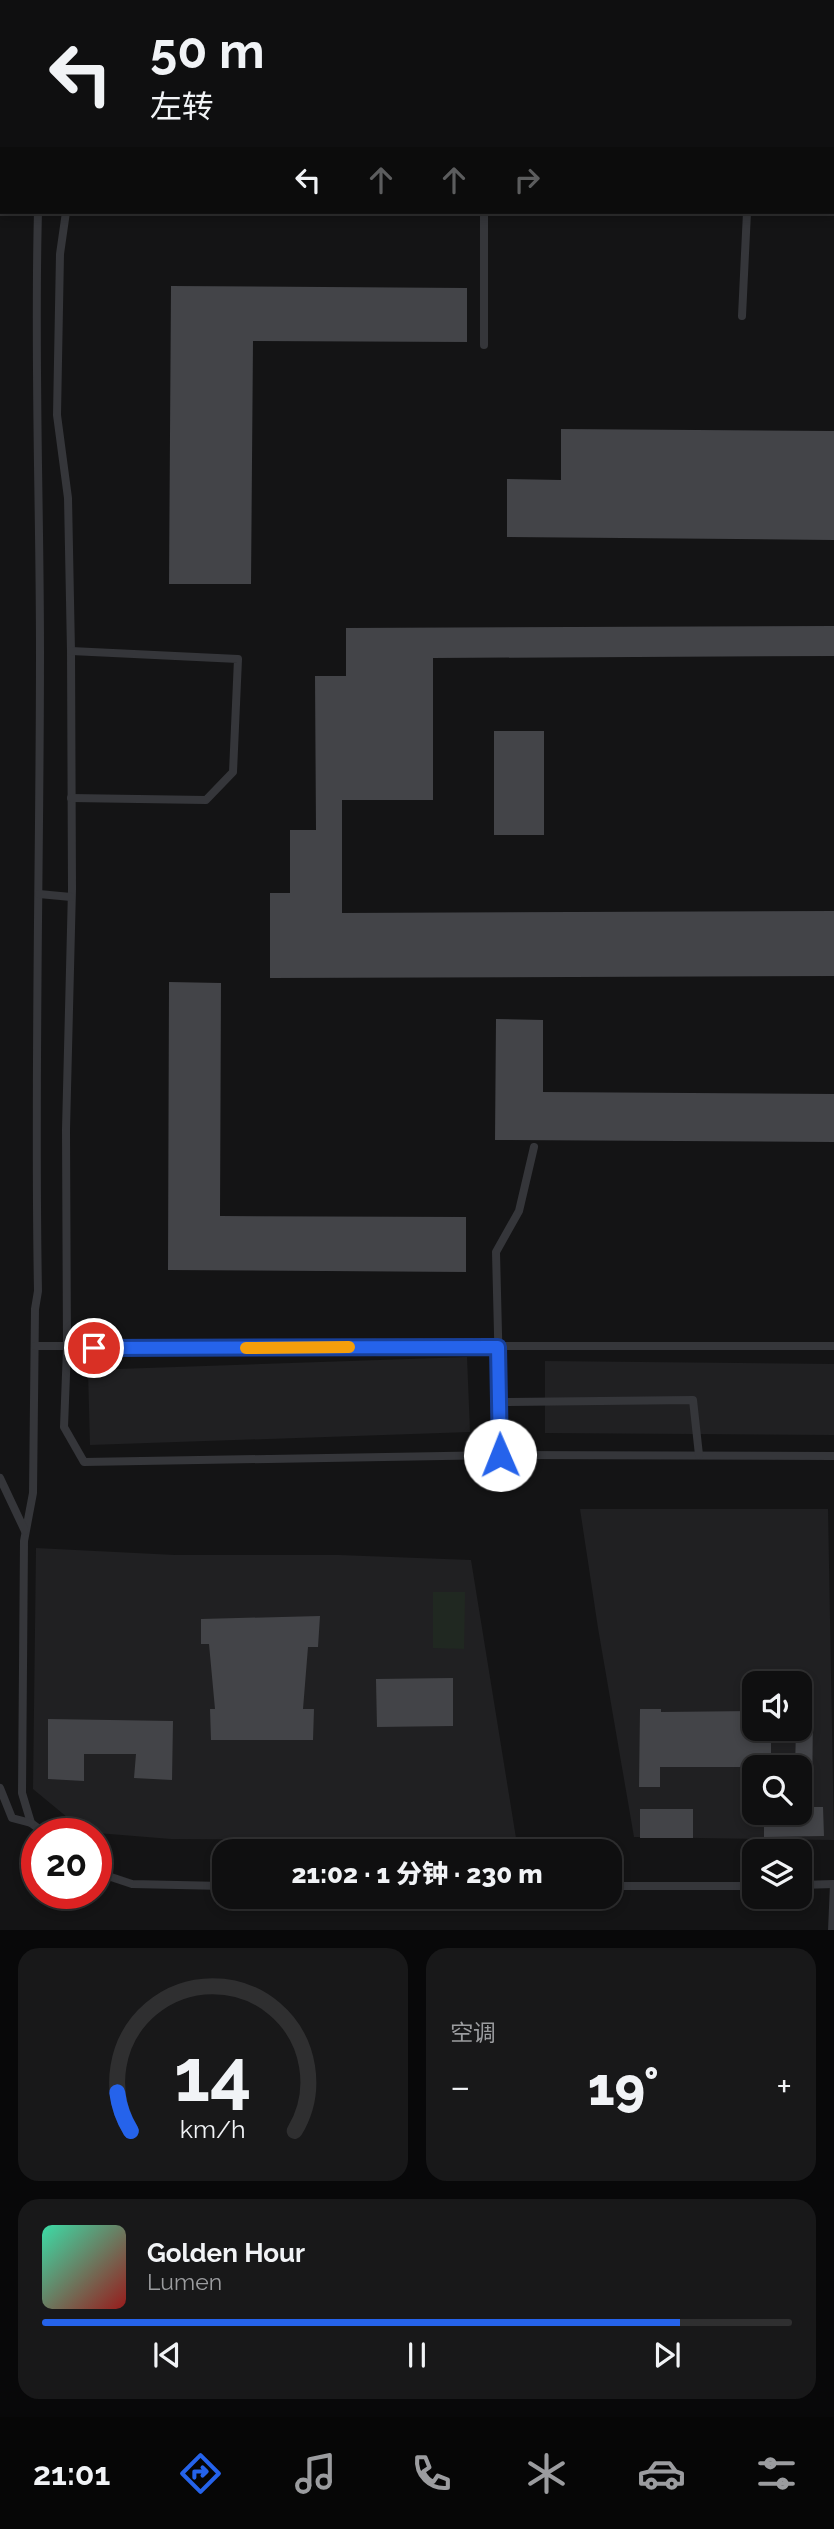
<!DOCTYPE html>
<html lang="zh">
<head>
<meta charset="utf-8">
<style>
	body { margin:0; font-family:Raleway,"Noto Sans SC",sans-serif; background:#181819; color:#f1f3f6; height:100vh; display:flex; flex-direction:column; font-size:26px; white-space:nowrap }
	* { box-sizing:border-box; margin:0 }
	p { font-size:23px; color:#9b9c9f }
	.icon { flex:none; width:38px; height:38px; fill:none; stroke:currentColor; stroke-width:2; stroke-linecap:round; stroke-linejoin:round }
	.map { position:relative; height:1930px; overflow:hidden }
	.drawer { display:flex; flex-direction:column; gap:18px; padding:18px; background:#080809; flex:1 }
	.drawer>* { flex:none }
	.top-card { position:absolute; left:0px; top:0px; width:835px; height:214px; box-shadow:0 4px 10px #0003,0 0 0 2px #2f2f30; background:#0f0f10; color:#f1f3f6; overflow:hidden }
	.controls { position:absolute; left:742px; top:1671px; display:grid; gap:14px }
	.controls a { display:grid; place-items:center; width:70px; height:70px; border-radius:14px; background:#0f0f10; box-shadow:0 4px 10px #0003,0 0 0 2px #2f2f30; font-size:35px }
	.speed { position:absolute; left:21px; top:1818px; display:flex; gap:14px; font-size:35px; font-weight:700; text-align:center }
	.speed>* { display:grid; place-content:center; width:91px; height:91px; border-radius:50%; background:#0f0f10; box-shadow:0 4px 10px #0003,0 0 0 2px #2f2f30; line-height:1 }
	.speed .limit { border:10px solid #d22; background:#fff; color:#111 }
	.pin { position:absolute; display:grid; place-items:center; width:60px; height:60px; color:#fff; margin:-30px; border:4px solid #fff; border-radius:50%; box-shadow:0 2px 7px #0007 }
	.me { position:absolute; width:77px; margin:-38px; rotate:359deg; stroke-linejoin:round; filter:drop-shadow(0 0 5px #0008) }
	.turn { display:flex; align-items:center; gap:24px; height:147px; padding:0 35px; font-size:32px }
	.turn .icon { width:91px; height:91px; stroke-width:2.5 }
	.turn b { display:block; font-size:49px; line-height:60px }
	.lanes { display:flex; align-items:center; height:66px; padding:0 35px; background:#0003; justify-content:center; gap:35px; direction:ltr }
	.lanes .off { opacity:.35 }
	.big { font-size:52px; font-weight:800; line-height:1.1 }
	.drawer .card { flex:1; display:flex; flex-direction:column; justify-content:center; gap:10px; min-width:0; padding:0 24px; border-radius:21px; background:#181819 }
	.drawer .dial { align-items:center; gap:0 }
	.dial svg { height:182px; overflow:visible; fill:none; stroke:#2f2f30; stroke-width:7; stroke-linecap:round; text-anchor:middle }
	.dial text { fill:#f1f3f6; stroke:none }
	.song { display:flex; align-items:center; gap:21px }
	.cover { width:84px; height:84px; border-radius:10px; background:linear-gradient(135deg,hsl(160 70% 55%),hsl(0 70% 35%)) }
	.played { height:7px; border-radius:4px; background:linear-gradient(90deg,#2563eb 85%,#2f2f30 85%) }
	.keys { display:flex; justify-content:space-around; direction:ltr }
	.heat { display:flex; justify-content:space-between; align-items:center; font-size:38px; direction:ltr }
	.drawer .tiles { flex:1; display:grid; gap:18px; grid-template-columns:1fr 1fr }
	.card:last-child { grid-column:span 2 }
	.trip { position:absolute; left:212px; top:1839px; width:410px; height:70px; border-radius:21px; background:#0f0f10; box-shadow:0 4px 10px #0003,0 0 0 2px #2f2f30; font-weight:800; line-height:70px; text-align:center }
	.dock { display:flex; height:112px; justify-content:space-around; align-items:center; background:#060606; color:#9b9c9f }
	.dock .icon { width:49px; height:49px }
	.dock .on { color:#2563eb }
	.dock b { font-size:32px; color:#f1f3f6 }
	.map>svg:first-child { display:block }
	.built { fill:#202022; fill-rule:evenodd }
	.green { fill:#202821 }
	.building { fill:#434448 }
	.lines { fill:none; stroke-linecap:round; stroke-linejoin:round }
	.service { stroke:#35363a; stroke-width:8 }
	.route-casing { stroke:#184099; stroke-width:18 }
	.route { stroke:#2563eb; stroke-width:12 }
	.slow { stroke:#f59e0b; stroke-width:12 }
</style>
</head>
<body>
<div class="map">
<svg width="834" height="1931" viewBox="0 0 834 1931">
	<rect width="100%" height="100%" fill="#141415"/>
	<g class="built">
		<path d="M 467,1357 L 470,1432 L 90,1445 L 88,1370 Z"/>
		<path d="M 545,1361 L 834,1364 L 834,1435 L 545,1433 Z"/>
		<path d="M 580,1509 L 828,1509 L 834,1840 L 634,1837 L 598,1628 ZM 754,1684 L 800,1684 L 800,1729 L 754,1729 ZM 754,1768 L 800,1768 L 800,1813 L 754,1813 Z"/>
		<path d="M 36,1548 L 175,1555 L 339,1555 L 471,1560 L 516,1838 L 341,1840 L 171,1839 L 85,1832 L 33,1789 Z"/>
	</g>
	<path class="green" d="M 433,1592 L 465,1592 L 464,1649 L 433,1648 Z"/>
	<g class="building">
		<path d="M 171,286 L 467,288 L 467,342 L 253,341 L 251,584 L 169,584 Z"/>
		<path d="M 561,429 L 834,431 L 834,540 L 507,537 L 507,479 L 561,480 Z"/>
		<path d="M 834,626 L 834,656 L 433,658 L 433,800 L 342,800 L 342,913 L 834,911 L 834,976 L 270,978 L 270,893 L 290,893 L 290,830 L 316,830 L 315,676 L 346,676 L 346,628 Z"/>
		<rect x="494" y="731" width="50" height="104"/>
		<path d="M 169,982 L 221,983 L 220,1216 L 466,1217 L 466,1272 L 168,1270 Z"/>
		<path d="M 496,1019 L 543,1020 L 543,1092 L 834,1094 L 834,1142 L 495,1140 Z"/>
		<path d="M 320,1616 L 318,1647 L 308,1647 L 303,1709 L 314,1709 L 313,1740 L 211,1740 L 210,1709 L 215,1709 L 209,1644 L 201,1644 L 201,1619 Z"/>
		<path d="M 453,1678 L 453,1726 L 377,1727 L 376,1679 Z"/>
		<path d="M 640,1709 L 661,1709 L 661,1712 L 754,1711 L 754,1729 L 771,1729 L 771,1767 L 660,1767 L 660,1787 L 639,1787 Z"/>
		<path d="M 800,1709 L 813,1709 L 812,1807 L 823,1807 L 824,1836 L 764,1837 L 764,1813 L 800,1813 L 800,1768 L 795,1768 L 796,1729 L 800,1729 Z"/>
		<path d="M 48,1719 L 173,1721 L 172,1780 L 134,1778 L 136,1754 L 84,1754 L 84,1781 L 48,1779 Z"/>
		<rect x="640" y="1809" width="53" height="29"/>
	</g>
	<g class="lines">
		<g class="service">
			<path d="M 34,0 L 34,2"/>
			<path d="M 833,56 L 834,56"/>
			<path d="M 833,152 L 834,152"/>
			<path d="M 38,212 C 34,358 40,505 40,651 C 40,865 34,1078 38,1291 L 35,1309 L 33,1493 L 24,1541 L 22,1793 L 31,1823 L 46,1834"/>
			<path d="M 66,212 L 60,254 L 57,415 L 68,498 L 71,651 L 72,889 L 66,1130 L 67,1348 L 64,1427 L 84,1462 L 501,1455 L 834,1456"/>
			<path d="M 742,316 L 747,212"/>
			<path d="M 484,345 L 484,212"/>
			<path d="M 71,651 L 238,659 L 233,772 L 206,800 L 71,798"/>
			<path d="M 39,894 L 71,897"/>
			<path d="M 35,1346 L 834,1346"/>
			<path d="M 499,1402 L 693,1400 L 699,1455"/>
			<path d="M 501,1455 L 496,1252 L 519,1211 L 534,1147"/>
			<path d="M 0,1478 L 25,1531"/>
			<path d="M 0,1788 L 12,1818 L 31,1823"/>
			<path d="M 96,1872 L 132,1884 L 224,1886"/>
			<path d="M 800,1885 L 834,1884"/>
			<path d="M 609,1886 L 754,1886"/>
			<path d="M 832,1931 L 834,1884"/>
		</g>
	</g>
	<g class="lines">
		<defs>
			<path id="route" d="M 94,1348 L 498,1347 L 500,1455"/>
		</defs>
		<use href="#route" class="route-casing"/>
		<use href="#route" class="route"/>
		<path class="slow" d="M 246,1348 L 349,1347"/>
	</g>
</svg>
<div class="controls">
<a><svg class="icon" aria-label="sound" viewBox="0 0 24 24"><path d="M4 9h4l5-4v14l-5-4H4zM17 9q2 3 0 6"/></svg></a>
<a><svg class="icon" aria-label="search" viewBox="0 0 24 24"><circle cx="10" cy="10" r="6"/><path d="M15 15l6 6"/></svg></a>
<a><svg class="icon" aria-label="layers" viewBox="0 0 24 24"><path d="M12 4l9 5-9 5-9-5zM3 14l9 5 9-5"/></svg></a>
</div>
<div class="speed"><div class="limit">20</div></div>
<div class="pin" style="left:94px;top:1348px;background:#d93025"><svg class="icon" aria-label="arrive" viewBox="0 0 24 24"><path d="M6 21V4h12l-3 4 3 4H6"/></svg></div>
<svg class="me" style="left:500px;top:1455px" viewBox="-20 -20 40 40"><circle r="19" fill="#fff"/><path d="M0-13L10 11 0 6-10 11z" fill="#2563eb"/></svg>
<div class="trip">21:02 · 1 分钟 · 230 m</div>
<div class="top-card">
<div class="turn"><svg class="icon" aria-label="left" viewBox="0 0 24 24"><path d="M17 20v-9H6M10 6l-5 5 5 5"/></svg><div><b>50 m</b>左转</div></div>
<div class="lanes"><svg class="icon" aria-label="left" viewBox="0 0 24 24"><path d="M17 20v-9H6M10 6l-5 5 5 5"/></svg><svg class="icon off" aria-label="ahead" viewBox="0 0 24 24"><path d="M12 20V5M6 11l6-6 6 6"/></svg><svg class="icon off" aria-label="ahead" viewBox="0 0 24 24"><path d="M12 20V5M6 11l6-6 6 6"/></svg><svg class="icon off" aria-label="right" viewBox="0 0 24 24"><path d="M7 20v-9h11M14 6l5 5-5 5"/></svg></div>
</div>
</div>
<section class="drawer">
<div class="tiles">
<div class="card dial"><svg viewBox="0 0 100 80">
<path d="M14 69A42 42 0 1 1 86 69"/>
<path d="M14 69A42 42 0 0 1 8 52" stroke="#2563eb"/>
<text x="50" y="56" font-size="32" font-weight="700">14</text>
<text x="50" y="72" font-size="11">km/h</text>
</svg></div>
<div class="card"><p>空调</p>
<div class="heat"><a>−</a><b class="big">19°</b><a>+</a></div>
</div>
<div class="card">
<div class="song"><i class="cover"></i><div><b>Golden Hour</b><p>Lumen</p></div></div>
<div class="played"></div>
<div class="keys"><svg class="icon" aria-label="previous" viewBox="0 0 24 24"><path d="M18 5L8 12l10 7zM5 5v14"/></svg><svg class="icon" aria-label="pause" viewBox="0 0 24 24"><path d="M8 5v14M16 5v14"/></svg><svg class="icon" aria-label="next" viewBox="0 0 24 24"><path d="M6 5l10 7-10 7zM19 5v14"/></svg></div>
</div>
</div>
</section>
<nav class="dock">
<b>21:01</b>
<svg class="icon on" aria-label="directions" viewBox="0 0 24 24"><path d="M12 3l9 9-9 9-9-9zM9 14v-3h6M13 9l2 2-2 2"/></svg>
<svg class="icon" aria-label="music" viewBox="0 0 24 24"><path d="M9 18V5l10-2v13"/><circle cx="6" cy="18" r="3"/><circle cx="16" cy="16" r="3"/></svg>
<svg class="icon" aria-label="phone" viewBox="0 0 24 24"><path d="M5 4h4l2 5-3 2q2 4 5 5l2-3 5 2v4C11 20 4 13 5 4z"/></svg>
<svg class="icon" aria-label="climate" viewBox="0 0 24 24"><path d="M12 3v18M4 7l16 10M4 17L20 7"/></svg>
<svg class="icon" aria-label="car" viewBox="0 0 24 24"><path d="M5 17H2v-5l4-1 3-4h7l3 4 3 1v5h-3M9 17h6M6 11h13"/><circle cx="7" cy="17" r="2"/><circle cx="17" cy="17" r="2"/></svg>
<svg class="icon" aria-label="filters" viewBox="0 0 24 24"><path d="M4 7h16M4 17h16"/><circle cx="9" cy="7" r="2"/><circle cx="15" cy="17" r="2"/></svg>
</nav>
</body>
</html>
